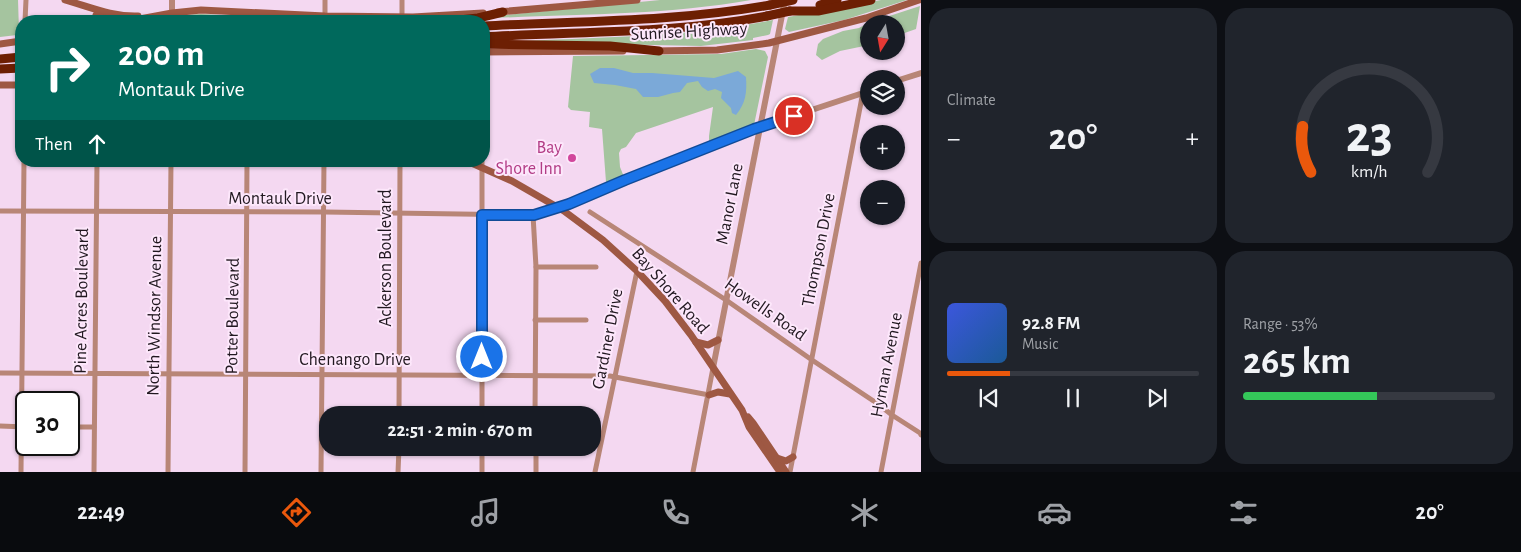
<!DOCTYPE html>
<html lang="en">
<head>
<meta charset="utf-8">
<style>
	body { margin:0; font-family:"Alegreya Sans",sans-serif; background:#20242c; color:#f1f3f6; height:100vh; display:flex; flex-direction:column; font-size:19px; white-space:nowrap }
	* { box-sizing:border-box; margin:0 }
	p { font-size:16px; color:#9ea1a6 }
	.icon { flex:none; width:28px; height:28px; fill:none; stroke:currentColor; stroke-width:2; stroke-linecap:round; stroke-linejoin:round }
	.map { position:relative; flex:1; overflow:hidden }
	.side { display:flex; flex-direction:column; gap:8px; padding:8px; background:#0d0f14; width:600px }
	.side>* { flex:none }
	.guide { position:absolute; left:15px; top:15px; width:475px; height:152px; border-radius:20px; box-shadow:0 1px 4px #0004; background:#00695c; color:#fff; overflow:hidden }
	.needle { width:32px; rotate:191deg }
	.fabs { position:absolute; left:860px; top:15px; display:grid; gap:10px }
	.fabs a { display:grid; place-items:center; width:45px; height:45px; border-radius:50%; background:#171b24; box-shadow:0 1px 4px #0004; font-size:25px }
	.speed { position:absolute; left:15px; top:391px; display:flex; gap:10px; font-size:25px; font-weight:700; text-align:center }
	.speed>* { display:grid; place-content:center; width:65px; height:65px; border-radius:50%; background:#171b24; box-shadow:0 1px 4px #0004; line-height:1 }
	.speed .limit { border:2px solid #111; border-radius:8px; background:#fff; color:#111 }
	.pin { position:absolute; display:grid; place-items:center; width:42px; height:42px; color:#fff; margin:-21px; border:2px solid #fff; border-radius:50%; box-shadow:0 1px 5px #0007 }
	.me { position:absolute; width:55px; margin:-28px; rotate:0deg; stroke-linejoin:round; filter:drop-shadow(0 0 4px #0008) }
	.turn { display:flex; align-items:center; gap:18px; height:105px; padding:0 20px; font-size:22px }
	.turn .icon { width:65px; height:65px; stroke-width:2.5 }
	.turn b { display:block; font-size:35px; line-height:42px }
	.then { display:flex; align-items:center; height:48px; padding:0 20px; background:#0003; gap:10px; font-size:19px }
	.big { font-size:38px; font-weight:600; line-height:1.1 }
	.side .tile { flex:1; display:flex; flex-direction:column; justify-content:center; gap:8px; min-width:0; padding:0 18px; border-radius:20px; background:#20242c }
	.side .dial { align-items:center; gap:0 }
	.dial svg { height:130px; overflow:visible; fill:none; stroke:#363941; stroke-width:7; stroke-linecap:round; text-anchor:middle }
	.dial text { fill:#f1f3f6; stroke:none }
	.song { display:flex; align-items:center; gap:15px }
	.cover { width:60px; height:60px; border-radius:8px; background:linear-gradient(135deg,hsl(230 70% 55%),hsl(210 70% 35%)) }
	.played { height:5px; border-radius:2px; background:linear-gradient(90deg,#ea580c 25%,#363941 25%) }
	.keys { display:flex; justify-content:space-around; direction:ltr }
	.heat { display:flex; justify-content:space-between; align-items:center; font-size:28px; direction:ltr }
	.charge { height:8px; border-radius:4px; background:linear-gradient(90deg,#34c759 53%,#363941 0) }
	.side .tiles { flex:1; display:grid; gap:8px; grid-template-columns:repeat(2,1fr) }
	.trip { position:absolute; left:319px; top:406px; width:282px; height:50px; border-radius:20px; background:#171b24; box-shadow:0 1px 4px #0004; font-weight:600; line-height:50px; text-align:center }
	.tab-bar { display:flex; height:80px; justify-content:space-around; align-items:center; background:#090b0e; color:#9ea1a6 }
	.tab-bar .icon { width:35px; height:35px }
	.tab-bar .current { color:#ea580c }
	.tab-bar b { font-size:22px; color:#f1f3f6 }
	main { display:flex; flex:1; min-height:0 }
	.map>svg:first-child { display:block }
	.green { fill:#a5c49f }
	.water { fill:#7ba9d8 }
	.lines { fill:none; stroke-linecap:round; stroke-linejoin:round }
	.minor { stroke:#b88677; stroke-width:5 }
	.tertiary { stroke:#b88677; stroke-width:6 }
	.secondary { stroke:#9e5843; stroke-width:7 }
	.motorway { stroke:#6d1f03; stroke-width:9 }
	.motorway-bridge { stroke:#6d1f03; stroke-width:9 }
	.route-casing { stroke:#114b97; stroke-width:12 }
	.route { stroke:#1a73e8; stroke-width:9 }
	.hotel-dot { fill:#d1479c; stroke:#fde7fb; stroke-width:2 }
	.labels { text-anchor:middle; dominant-baseline:central; stroke-width:4; stroke-linejoin:round; paint-order:stroke }
	.street-label { font-size:18px; fill:#211820; stroke:#fde7fb }
	.hotel-label { font-size:18px; fill:#b23c85; stroke:#fde7fb; text-anchor:end }
</style>
</head>
<body>
<main>
<div class="map">
<svg width="921" height="472" viewBox="0 0 921 472">
	<rect width="100%" height="100%" fill="#f4d8f1"/>
	<g class="green">
		<path d="M 0,0 L 18,0 L 19,31 L 17,35 L 0,37 Z"/>
		<path d="M 660,0 L 751,0 C 667,15 580,14 495,18 L 495,16 Z"/>
		<path d="M 881,0 L 907,0 L 844,20 L 789,32 L 785,29 L 788,17 Z"/>
		<path d="M 920,6 L 916,29 L 896,36 L 896,24 L 869,24 L 869,45 L 840,51 L 822,60 L 816,55 L 818,44 L 823,39 L 843,31 L 859,28 L 868,23 Z"/>
		<path d="M 201,14 L 222,15 L 251,21 L 160,21 C 173,14 187,15 201,14 Z"/>
		<path d="M 265,15 L 446,17 L 446,19 L 429,21 L 272,21 L 264,18 Z"/>
		<path d="M 773,20 L 770,34 L 768,35 L 753,38 L 753,40 L 701,46 L 503,42 C 593,37 684,38 773,20 Z"/>
		<path d="M 756,49 L 765,51 L 768,57 L 754,125 L 709,142 L 709,136 L 713,107 L 636,133 L 626,147 L 621,149 L 619,153 L 620,167 L 624,177 L 606,182 L 602,129 L 589,127 L 590,112 L 571,110 L 568,107 L 573,56 L 721,54 Z"/>
	</g>
	<path class="water" d="M 600,68 L 614,68 L 633,73 L 652,73 L 714,78 L 738,71 L 746,77 C 747,92 746,103 736,115 L 732,113 L 731,108 L 721,98 L 722,92 L 715,89 L 708,91 L 702,87 L 698,81 L 687,83 L 680,92 L 673,93 L 658,97 L 643,97 L 636,89 L 615,85 L 594,83 L 590,74 Z"/>
	<g class="lines">
		<g class="minor">
			<path d="M 325,16 L 325,0"/>
			<path d="M 402,17 L 402,0"/>
			<path d="M 25,21 L 26,0"/>
			<path d="M 0,211 L 325,212 L 530,215 L 558,207"/>
			<path d="M 590,212 L 726,300 L 812,360 L 878,404 L 892,415 L 920,433 L 921,435"/>
			<path d="M 533,215 L 536,267 L 535,415"/>
			<path d="M 536,267 L 596,267"/>
			<path d="M 535,320 L 586,320"/>
			<path d="M 0,373 L 610,376 L 709,395"/>
			<path d="M 399,415 L 400,161"/>
			<path d="M 482,415 L 482,161"/>
			<path d="M 0,426 L 26,427"/>
			<path d="M 69,427 L 94,427"/>
			<path d="M 482,448 L 482,472"/>
			<path d="M 536,448 L 536,472"/>
			<path d="M 21,472 L 24,161"/>
			<path d="M 94,472 L 97,161"/>
			<path d="M 168,472 L 171,161"/>
			<path d="M 245,472 L 247,161"/>
			<path d="M 321,472 L 324,161"/>
			<path d="M 398,472 L 399,448"/>
			<path d="M 595,472 L 637,271"/>
			<path d="M 693,472 L 713,368"/>
			<path d="M 790,472 L 863,92"/>
			<path d="M 881,472 L 921,263"/>
		</g>
		<g class="tertiary">
			<path d="M 172,13 L 172,0"/>
			<path d="M 896,81 L 921,73"/>
			<path d="M 558,207 L 569,204 L 625,180 L 760,127 L 869,91"/>
			<path d="M 713,368 L 785,0"/>
		</g>
		<g class="secondary">
			<path d="M 65,0 C 90,7 112,17 138,16"/>
			<path d="M 498,12 L 637,0"/>
			<path d="M 96,15 L 112,21"/>
			<path d="M 244,15 L 263,21"/>
			<path d="M 129,21 L 172,13 L 201,10 L 325,16 L 413,17 L 483,13"/>
			<path d="M 0,44 L 21,41"/>
			<path d="M 654,51 L 717,50 L 769,43 L 866,18 L 919,0"/>
			<path d="M 484,52 L 623,51"/>
			<path d="M 0,85 L 21,85"/>
			<path d="M 467,161 L 512,181 L 564,211 L 603,240 L 637,271 L 665,301 L 691,335 L 742,410 L 749,427 L 780,472"/>
			<path d="M 696,342 L 708,345 L 718,340"/>
			<path d="M 709,395 L 718,392 L 730,394"/>
			<path d="M 748,417 L 753,423 L 786,472"/>
			<path d="M 777,458 L 786,461 L 793,457"/>
		</g>
		<g class="motorway">
			<path d="M 820,5 L 837,0"/>
			<path d="M 790,11 L 818,11 L 871,0"/>
			<path d="M 450,21 L 478,18 L 503,12"/>
			<path d="M 484,26 C 579,21 676,22 770,5"/>
			<path d="M 484,37 C 578,31 674,34 767,16"/>
			<path d="M 484,44 L 610,46 L 659,51"/>
			<path d="M 0,59 L 21,57"/>
			<path d="M 0,69 L 21,68"/>
		</g>
		<g class="motorway-bridge">
			<path d="M 770,5 L 793,0"/>
			<path d="M 767,16 L 790,11"/>
		</g>
	</g>
	<g class="lines">
		<defs>
			<path id="route" d="M 482,357 L 482,215 L 534,215 L 569,204 L 625,180 L 754,129 L 794,116"/>
		</defs>
		<use href="#route" class="route-casing"/>
		<use href="#route" class="route"/>
	</g>
	<circle class="hotel-dot" cx="572" cy="158" r="5"/>
	<g class="labels">
		<g class="street-label">
			<text transform="translate(689 32) rotate(-3)">Sunrise Highway</text>
			<text x="280" y="199">Montauk Drive</text>
			<text transform="translate(730 204) rotate(-79)">Manor Lane</text>
			<text transform="translate(819 250) rotate(-79)">Thompson Drive</text>
			<text transform="translate(386 258) rotate(-90)">Ackerson Boulevard</text>
			<text transform="translate(670 291) rotate(49)">Bay Shore Road</text>
			<text transform="translate(82 301) rotate(-89)">Pine Acres Boulevard</text>
			<text transform="translate(765 310) rotate(35)">Howells Road</text>
			<text transform="translate(155 316) rotate(-89)">North Windsor Avenue</text>
			<text transform="translate(233 316) rotate(-89)">Potter Boulevard</text>
			<text transform="translate(608 339) rotate(-79)">Gardiner Drive</text>
			<text x="355" y="360">Chenango Drive</text>
			<text transform="translate(887 365) rotate(-79)">Hyman Avenue</text>
		</g>
		<g class="hotel-label">
			<text x="562" y="148">Bay<tspan x="562" dy="21">Shore Inn</tspan></text>
		</g>
	</g>
</svg>
<div class="fabs">
<a><svg class="needle" viewBox="-14 -14 28 28"><path d="M0-13l5 13h-10z" fill="#e53935"/><path d="M0 13l5-13h-10z" fill="#9ea1a6"/></svg></a>
<a><svg class="icon" aria-label="layers" viewBox="0 0 24 24"><path d="M12 4l9 5-9 5-9-5zM3 14l9 5 9-5"/></svg></a>
<a>+</a>
<a>−</a>
</div>
<div class="speed"><div class="limit">30</div></div>
<div class="pin" style="left:794px;top:116px;background:#d93025"><svg class="icon" aria-label="arrive" viewBox="0 0 24 24"><path d="M6 21V4h12l-3 4 3 4H6"/></svg></div>
<svg class="me" style="left:482px;top:357px" viewBox="-20 -20 40 40"><circle r="17" fill="#1a73e8" stroke="#fff" stroke-width="3"/><path d="M0-11L8 9 0 5-8 9z" fill="#fff"/></svg>
<div class="trip">22:51 · 2 min · 670 m</div>
<div class="guide">
<div class="turn"><svg class="icon" aria-label="right" viewBox="0 0 24 24"><path d="M7 20v-9h11M14 6l5 5-5 5"/></svg><div><b>200 m</b>Montauk Drive</div></div>
<div class="then">Then<svg class="icon" aria-label="ahead" viewBox="0 0 24 24"><path d="M12 20V5M6 11l6-6 6 6"/></svg></div>
</div>
</div>
<section class="side">
<div class="tiles">
<div class="tile"><p>Climate</p>
<div class="heat"><a>−</a><b class="big">20°</b><a>+</a></div>
</div>
<div class="tile dial"><svg viewBox="0 0 100 80">
<path d="M14 69A42 42 0 1 1 86 69"/>
<path d="M14 69A42 42 0 0 1 9 41" stroke="#ea580c"/>
<text x="50" y="56" font-size="32" font-weight="700">23</text>
<text x="50" y="72" font-size="11">km/h</text>
</svg></div>
<div class="tile">
<div class="song"><i class="cover"></i><div><b>92.8 FM</b><p>Music</p></div></div>
<div class="played"></div>
<div class="keys"><svg class="icon" aria-label="previous" viewBox="0 0 24 24"><path d="M18 5L8 12l10 7zM5 5v14"/></svg><svg class="icon" aria-label="pause" viewBox="0 0 24 24"><path d="M8 5v14M16 5v14"/></svg><svg class="icon" aria-label="next" viewBox="0 0 24 24"><path d="M6 5l10 7-10 7zM19 5v14"/></svg></div>
</div>
<div class="tile"><p>Range · 53%</p><b class="big">265 km</b><div class="charge"></div></div>
</div>
</section>
</main>
<nav class="tab-bar">
<b>22:49</b>
<svg class="icon current" aria-label="directions" viewBox="0 0 24 24"><path d="M12 3l9 9-9 9-9-9zM9 14v-3h6M13 9l2 2-2 2"/></svg>
<svg class="icon" aria-label="music" viewBox="0 0 24 24"><path d="M9 18V5l10-2v13"/><circle cx="6" cy="18" r="3"/><circle cx="16" cy="16" r="3"/></svg>
<svg class="icon" aria-label="phone" viewBox="0 0 24 24"><path d="M5 4h4l2 5-3 2q2 4 5 5l2-3 5 2v4C11 20 4 13 5 4z"/></svg>
<svg class="icon" aria-label="climate" viewBox="0 0 24 24"><path d="M12 3v18M4 7l16 10M4 17L20 7"/></svg>
<svg class="icon" aria-label="car" viewBox="0 0 24 24"><path d="M5 17H2v-5l4-1 3-4h7l3 4 3 1v5h-3M9 17h6M6 11h13"/><circle cx="7" cy="17" r="2"/><circle cx="17" cy="17" r="2"/></svg>
<svg class="icon" aria-label="filters" viewBox="0 0 24 24"><path d="M4 7h16M4 17h16"/><circle cx="9" cy="7" r="2"/><circle cx="15" cy="17" r="2"/></svg>
<b>20°</b>
</nav>
</body>
</html>
